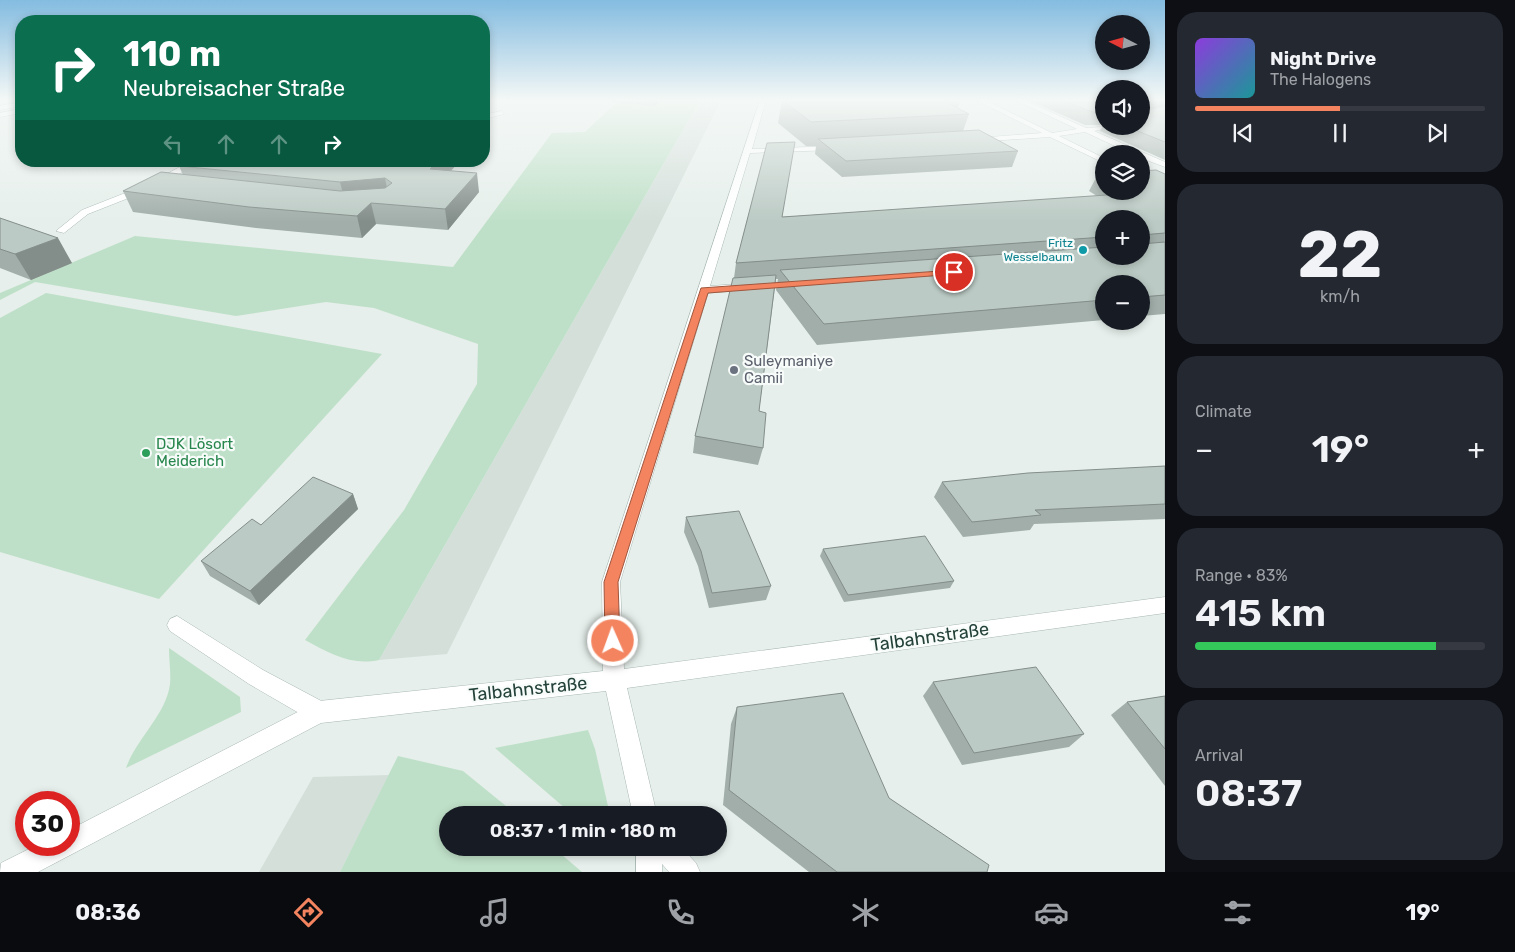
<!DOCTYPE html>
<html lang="en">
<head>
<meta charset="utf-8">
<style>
	body { margin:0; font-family:Rubik,sans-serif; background:#242831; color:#f1f3f6; height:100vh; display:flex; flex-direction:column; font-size:19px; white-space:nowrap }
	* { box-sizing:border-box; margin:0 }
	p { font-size:16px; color:#9ea1a6 }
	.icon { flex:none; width:28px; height:28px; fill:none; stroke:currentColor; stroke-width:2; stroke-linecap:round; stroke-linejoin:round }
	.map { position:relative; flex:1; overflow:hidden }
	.drawer { display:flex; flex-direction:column; gap:12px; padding:12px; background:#0d0f14; width:350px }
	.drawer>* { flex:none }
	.hud { position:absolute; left:15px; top:15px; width:475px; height:152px; border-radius:20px; box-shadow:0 2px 8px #0003; background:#0b6e4f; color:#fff; overflow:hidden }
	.needle { width:32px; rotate:276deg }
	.tools { position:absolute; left:1095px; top:15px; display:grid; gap:10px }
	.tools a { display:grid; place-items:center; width:55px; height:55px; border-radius:50%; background:#171b24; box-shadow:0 2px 8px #0003; font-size:25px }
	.speed { position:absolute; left:15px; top:791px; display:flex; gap:10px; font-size:25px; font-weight:700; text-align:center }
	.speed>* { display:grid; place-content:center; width:65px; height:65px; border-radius:50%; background:#171b24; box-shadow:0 2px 8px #0003; line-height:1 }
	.speed .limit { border:8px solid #d22; background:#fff; color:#111 }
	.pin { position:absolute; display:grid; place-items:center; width:42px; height:42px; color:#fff; margin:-21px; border:2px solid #fff; border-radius:50%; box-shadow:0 1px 5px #0007 }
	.me { position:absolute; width:55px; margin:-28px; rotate:358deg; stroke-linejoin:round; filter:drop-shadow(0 0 4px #0008) }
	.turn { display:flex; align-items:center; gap:18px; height:105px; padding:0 25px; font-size:22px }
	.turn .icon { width:65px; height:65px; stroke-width:2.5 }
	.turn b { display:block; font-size:35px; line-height:42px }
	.lanes { display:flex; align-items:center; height:48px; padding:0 25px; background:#0003; justify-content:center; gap:25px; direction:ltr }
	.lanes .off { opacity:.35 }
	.big { font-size:38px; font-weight:600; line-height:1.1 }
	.drawer .tile { flex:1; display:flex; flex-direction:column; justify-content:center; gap:8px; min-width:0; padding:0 18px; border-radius:20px; background:#242831 }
	.drawer .dial { align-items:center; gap:0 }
	.dial b { font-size:65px; line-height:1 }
	.song { display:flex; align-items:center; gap:15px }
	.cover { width:60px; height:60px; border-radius:8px; background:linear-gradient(135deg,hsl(270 70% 55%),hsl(180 70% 35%)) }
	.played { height:5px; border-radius:2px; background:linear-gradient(90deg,#f4845f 50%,#363941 50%) }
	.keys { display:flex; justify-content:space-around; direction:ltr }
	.heat { display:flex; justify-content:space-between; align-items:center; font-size:28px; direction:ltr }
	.charge { height:8px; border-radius:4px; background:linear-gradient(90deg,#34c759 83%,#363941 0) }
	.trip { position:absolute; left:439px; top:806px; width:288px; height:50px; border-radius:25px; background:#171b24; box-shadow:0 2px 8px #0003; font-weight:600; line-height:50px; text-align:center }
	.dock { display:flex; height:80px; justify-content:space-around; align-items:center; background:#090b0e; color:#9ea1a6 }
	.dock .icon { width:35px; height:35px }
	.dock .active { color:#f4845f }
	.dock b { font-size:22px; color:#f1f3f6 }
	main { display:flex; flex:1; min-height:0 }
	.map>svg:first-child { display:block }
	.built { fill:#d4dfda }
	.green { fill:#bfe0c8 }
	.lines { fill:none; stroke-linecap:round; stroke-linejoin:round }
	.lane-casing { stroke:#a8b8b2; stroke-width:1 }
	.street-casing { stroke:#a8b8b2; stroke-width:1 }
	.secondary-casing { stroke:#a4bbb3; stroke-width:1 }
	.lane { fill:#fff; fill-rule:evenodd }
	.street { fill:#fff; fill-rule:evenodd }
	.secondary { fill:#fff; fill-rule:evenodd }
	.wall { fill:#a1aea9; fill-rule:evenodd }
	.shaded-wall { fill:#838d89 }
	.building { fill:#bbcac4; stroke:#838d89 }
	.route { fill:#f4845f; stroke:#9f563e }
	.culture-dot { fill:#0f9aa8; stroke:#f7fbf9; stroke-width:2 }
	.worship-dot { fill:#6b7280; stroke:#f7fbf9; stroke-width:2 }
	.leisure-dot { fill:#2e9e5b; stroke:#f7fbf9; stroke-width:2 }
	.labels { text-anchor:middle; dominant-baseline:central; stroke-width:4.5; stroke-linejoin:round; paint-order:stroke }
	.far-culture-label { font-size:12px; fill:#0d838f; stroke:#f7fbf9; text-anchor:end }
	.worship-label { font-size:15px; fill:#5b616d; stroke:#f7fbf9; text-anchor:start }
	.leisure-label { font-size:15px; fill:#27864d; stroke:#f7fbf9; text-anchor:start }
	.near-street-label { font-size:18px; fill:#24423a; stroke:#f7fbf9 }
</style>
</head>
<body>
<main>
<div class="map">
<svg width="1165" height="872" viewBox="0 0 1165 872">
	<rect width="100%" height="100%" fill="#e6efeb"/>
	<g class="built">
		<path d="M 700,100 L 721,100 L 447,654 L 379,660 Z"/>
		<path d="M 389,775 L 340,872 L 259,872 L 313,777 Z"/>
	</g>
	<g class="green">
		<path d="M 660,100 L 700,100 L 379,660 C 351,666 329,653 305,640 L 404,510 L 477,384 L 478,344 L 374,308 L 326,302 L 236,316 L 35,282 L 0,300 L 0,293 L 135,236 L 453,267 L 552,133 L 585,132 L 617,102 L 655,106 Z"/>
		<path d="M 46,293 L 382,354 L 159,599 L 0,552 L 0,318 Z"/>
		<path d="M 169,648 L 240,697 L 241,712 L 126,768 C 136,739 166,715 170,684 C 171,673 169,660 169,648 Z"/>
		<path d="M 588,730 L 595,749 L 610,815 L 573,815 L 495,748 Z"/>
		<path d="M 398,756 L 463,771 L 517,815 L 448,815 L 448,848 L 554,848 L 582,872 L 340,872 Z"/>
	</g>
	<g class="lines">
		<defs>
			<g id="lane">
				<path d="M 21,109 L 21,113 L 0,117 L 0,113 Z"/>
				<path d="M 502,111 L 504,114 L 484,119 L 484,115 Z"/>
				<path d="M 177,616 L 263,670 L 327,704 L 330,712 L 327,720 L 319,723 L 311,720 L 249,684 L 170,631 L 167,625 L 170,619 Z"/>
				<rect x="636" y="848" width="26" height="24"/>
			</g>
			<g id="street">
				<path d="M 760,100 L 766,100 L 752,149 L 834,146 L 838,148 L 834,150 L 750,153 L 710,286 L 797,280 L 803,283 L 797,286 L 708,293 L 620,582 L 624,669 L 1165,597 L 1165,613 L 627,688 L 657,815 L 633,815 L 606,691 L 321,723 L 38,872 L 0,872 L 1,863 L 37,845 L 69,845 L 69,830 L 319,701 L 603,671 L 602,582 Z"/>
				<path d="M 976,100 L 985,100 L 1052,133 L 1077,129 L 1015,100 L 1024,100 L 1086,128 L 1117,126 L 1094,131 L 1165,162 L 1165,167 L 1141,158 L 1141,154 L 1132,154 L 1085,132 L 1059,136 L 1104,158 L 1104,163 L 1050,137 L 974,142 L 973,140 L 977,138 L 1042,133 Z"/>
				<path d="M 191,161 L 202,161 L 154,188 L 88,214 L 64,233 L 56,231 L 82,210 L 148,184 Z"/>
				<path d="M 652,848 L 682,848 L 696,863 L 700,872 L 669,872 L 656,857 Z"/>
			</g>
			<path id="secondary" d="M 21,102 L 21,106 L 0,110 L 0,106 Z"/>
		</defs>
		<use href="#lane" class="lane-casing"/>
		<use href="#street" class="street-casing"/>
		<use href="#secondary" class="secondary-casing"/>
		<use href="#lane" class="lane"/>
		<use href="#street" class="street"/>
		<use href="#secondary" class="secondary"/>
	</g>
	<g class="wall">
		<path d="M 614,100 L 660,100 L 655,106 L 613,102 Z"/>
		<path d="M 782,100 L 797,101 L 797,100 L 961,100 L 958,107 L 955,107 L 969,114 L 963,131 L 1018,151 L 1012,167 L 842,177 L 815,154 L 816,146 L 806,146 L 778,123 Z"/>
		<path d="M 1028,100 L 1104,100 L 1104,126 L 1141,126 L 1165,100 L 1165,160 L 1100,131 L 1103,125 L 1085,125 Z"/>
		<path d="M 187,161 L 460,161 L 451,171 L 479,192 L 448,230 L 376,224 L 362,238 L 256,228 L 133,212 L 123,191 L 183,175 L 179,166 Z"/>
		<path d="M 1104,173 L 1104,191 L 1141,191 L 1165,174 L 1165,314 L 1141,316 L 1141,284 L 1104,284 L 1104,320 L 817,345 L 776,290 L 778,279 L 776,279 L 759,411 L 763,448 L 758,465 L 693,453 L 695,436 L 734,278 L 736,263 L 782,217 L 1097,196 L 1089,191 L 1098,174 ZM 1104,219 L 1141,219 L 1141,256 L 1104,256 Z"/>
		<path d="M 0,218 L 72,263 L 31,280 L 0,268 Z"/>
		<path d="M 1165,466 L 1165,519 L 1034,524 L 1030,530 L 963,537 L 934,497 L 942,482 Z"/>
		<path d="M 353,494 L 358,509 L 259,605 L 210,576 L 201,561 L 261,525 Z"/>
		<path d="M 686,517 L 771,586 L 766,600 L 709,608 L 698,566 L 684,532 Z"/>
		<path d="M 823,549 L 954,581 L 950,588 L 844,602 L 820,556 Z"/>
		<path d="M 933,682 L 1084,734 L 1069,747 L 962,765 L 923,696 Z"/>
		<path d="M 1165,696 L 1165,786 L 1111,715 L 1127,702 Z"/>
		<path d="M 737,707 L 889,798 L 987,872 L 809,872 L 723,805 L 731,724 Z"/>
	</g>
	<g class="shaded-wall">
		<path d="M 656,100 L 660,100 L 655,106 L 655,101 Z"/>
		<path d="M 1158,100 L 1165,100 L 1165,108 L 1141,115 L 1146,103 Z"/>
		<path d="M 484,117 L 486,134 L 484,136 Z"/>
		<path d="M 438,161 L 460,161 L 433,189 L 430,169 Z"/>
		<path d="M 477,173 L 479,192 L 448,230 L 445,209 Z"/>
		<path d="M 385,178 L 389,198 L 345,202 L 340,182 Z"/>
		<path d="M 371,203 L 376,224 L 362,238 L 357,216 Z"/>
		<path d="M 58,238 L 72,263 L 31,280 L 15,254 Z"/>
		<path d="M 353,494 L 358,509 L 259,605 L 250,591 Z"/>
	</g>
	<g class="building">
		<path d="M 782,100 L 808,101 L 808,100 L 942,100 L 969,114 L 811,122 Z"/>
		<path d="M 1062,100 L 1104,100 L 1104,112 L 1092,112 Z"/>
		<path d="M 1141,100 L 1158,100 L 1146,103 L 1146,108 L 1148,110 L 1165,106 L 1165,142 L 1125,126 L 1141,126 Z"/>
		<path d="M 979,130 L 1018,151 L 846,161 L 818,139 Z"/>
		<path d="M 795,142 L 782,217 L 1136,193 L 1132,191 L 1141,191 L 1141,171 L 1156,170 L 1165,174 L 1165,233 L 1141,235 L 1141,219 L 1104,219 L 1104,237 L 736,263 L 767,143 Z"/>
		<path d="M 187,161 L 438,161 L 430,169 L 477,173 L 445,209 L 371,203 L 357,216 L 249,207 L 123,191 L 161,172 L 340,191 L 385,188 L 392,183 L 385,178 L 340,182 L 179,166 Z"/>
		<path d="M 1104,173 L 1104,177 L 1098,174 Z"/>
		<path d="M 0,218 L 58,238 L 15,254 L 0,249 Z"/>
		<path d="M 1165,242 L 1165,295 L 1141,297 L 1141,284 L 1104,284 L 1104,300 L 824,324 L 780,270 L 1104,247 L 1104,256 L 1141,256 L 1141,244 Z"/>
		<path d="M 776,275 L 759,411 L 766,413 L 763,448 L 695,436 L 733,278 Z"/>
		<path d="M 1165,466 L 1165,504 L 1035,510 L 1041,515 L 972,522 L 942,482 L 1028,473 Z"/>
		<path d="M 313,477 L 353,494 L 250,591 L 201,561 L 252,519 L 261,525 Z"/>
		<path d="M 739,511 L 771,586 L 712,593 L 701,551 L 686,517 Z"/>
		<path d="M 925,536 L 954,581 L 848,595 L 823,549 Z"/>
		<path d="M 1036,667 L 1084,734 L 974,753 L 933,682 Z"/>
		<path d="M 843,693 L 889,798 L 989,865 L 987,872 L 837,872 L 729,790 L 737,707 Z"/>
		<path d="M 1165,696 L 1165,749 L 1127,702 Z"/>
	</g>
	<linearGradient id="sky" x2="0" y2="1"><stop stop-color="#84bce0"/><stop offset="0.45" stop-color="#f4f8f6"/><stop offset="1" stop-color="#f4f8f6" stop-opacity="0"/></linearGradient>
	<rect width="1165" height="222" fill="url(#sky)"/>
	<path class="route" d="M 954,270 L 957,270 L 957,274 L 708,293 L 618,582 L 620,641 L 618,646 L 613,648 L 607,646 L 605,641 L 604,582 L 701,288 Z"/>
	<circle class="culture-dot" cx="1083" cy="250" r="5"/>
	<circle class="worship-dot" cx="734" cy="370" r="5"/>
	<circle class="leisure-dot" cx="146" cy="453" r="5"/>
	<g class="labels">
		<g class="far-culture-label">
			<text x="1073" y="243">Fritz<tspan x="1073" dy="14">Wesselbaum</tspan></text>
		</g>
		<g class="worship-label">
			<text x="744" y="361">Suleymaniye<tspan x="744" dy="17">Camii</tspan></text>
		</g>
		<g class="leisure-label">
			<text x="156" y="444">DJK Lösort<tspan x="156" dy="17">Meiderich</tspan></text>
		</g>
		<g class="near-street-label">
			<text transform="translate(930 637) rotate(-8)">Talbahnstraße</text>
			<text transform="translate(528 689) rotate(-6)">Talbahnstraße</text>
		</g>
	</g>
</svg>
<div class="tools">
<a><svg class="needle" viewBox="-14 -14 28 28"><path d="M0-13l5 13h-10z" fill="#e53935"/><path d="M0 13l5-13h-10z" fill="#9ea1a6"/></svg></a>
<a><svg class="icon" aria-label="sound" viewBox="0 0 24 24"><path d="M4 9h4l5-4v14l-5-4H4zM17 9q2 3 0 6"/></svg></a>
<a><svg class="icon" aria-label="layers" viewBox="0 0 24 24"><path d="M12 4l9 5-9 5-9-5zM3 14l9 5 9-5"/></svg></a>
<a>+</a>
<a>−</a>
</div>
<div class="speed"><div class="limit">30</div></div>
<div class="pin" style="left:954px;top:272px;background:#d93025"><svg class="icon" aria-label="arrive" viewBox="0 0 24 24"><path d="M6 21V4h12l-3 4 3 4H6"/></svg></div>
<svg class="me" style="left:613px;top:641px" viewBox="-20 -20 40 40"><circle r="17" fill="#f4845f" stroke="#fff" stroke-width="3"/><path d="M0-11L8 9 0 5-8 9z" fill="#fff"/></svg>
<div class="trip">08:37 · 1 min · 180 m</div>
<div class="hud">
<div class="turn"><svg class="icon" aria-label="right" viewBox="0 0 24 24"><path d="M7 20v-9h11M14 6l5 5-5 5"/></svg><div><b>110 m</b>Neubreisacher Straße</div></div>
<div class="lanes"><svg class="icon off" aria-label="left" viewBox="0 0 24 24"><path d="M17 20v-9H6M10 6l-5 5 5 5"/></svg><svg class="icon off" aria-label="ahead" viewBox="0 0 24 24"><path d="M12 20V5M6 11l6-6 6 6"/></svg><svg class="icon off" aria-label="ahead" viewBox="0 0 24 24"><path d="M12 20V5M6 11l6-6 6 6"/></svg><svg class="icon" aria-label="right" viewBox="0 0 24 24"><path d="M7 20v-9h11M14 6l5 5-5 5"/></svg></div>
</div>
</div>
<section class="drawer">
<div class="tile">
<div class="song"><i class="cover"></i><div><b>Night Drive</b><p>The Halogens</p></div></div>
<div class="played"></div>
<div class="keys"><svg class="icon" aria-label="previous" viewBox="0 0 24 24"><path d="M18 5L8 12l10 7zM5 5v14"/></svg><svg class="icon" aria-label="pause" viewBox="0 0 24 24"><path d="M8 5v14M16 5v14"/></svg><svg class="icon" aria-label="next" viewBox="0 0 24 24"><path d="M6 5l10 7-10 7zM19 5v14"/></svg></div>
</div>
<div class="tile dial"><b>22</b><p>km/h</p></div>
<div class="tile"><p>Climate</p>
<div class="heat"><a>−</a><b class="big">19°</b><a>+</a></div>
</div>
<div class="tile"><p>Range · 83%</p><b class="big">415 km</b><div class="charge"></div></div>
<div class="tile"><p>Arrival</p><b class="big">08:37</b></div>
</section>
</main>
<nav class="dock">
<b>08:36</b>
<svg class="icon active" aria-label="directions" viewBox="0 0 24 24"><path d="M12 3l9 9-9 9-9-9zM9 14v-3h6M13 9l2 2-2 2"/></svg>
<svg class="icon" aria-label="music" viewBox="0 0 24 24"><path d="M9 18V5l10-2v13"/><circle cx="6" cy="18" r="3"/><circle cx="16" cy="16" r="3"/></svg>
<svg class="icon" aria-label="phone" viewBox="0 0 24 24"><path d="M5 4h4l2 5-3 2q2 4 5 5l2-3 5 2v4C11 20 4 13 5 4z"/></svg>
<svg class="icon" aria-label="climate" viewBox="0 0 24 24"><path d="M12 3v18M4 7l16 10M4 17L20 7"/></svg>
<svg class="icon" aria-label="car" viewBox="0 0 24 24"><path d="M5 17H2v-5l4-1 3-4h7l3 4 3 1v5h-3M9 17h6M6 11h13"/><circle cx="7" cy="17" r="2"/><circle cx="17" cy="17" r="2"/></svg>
<svg class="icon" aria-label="filters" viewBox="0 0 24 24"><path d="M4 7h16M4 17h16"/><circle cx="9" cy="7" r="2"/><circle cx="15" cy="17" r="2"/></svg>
<b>19°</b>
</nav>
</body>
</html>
